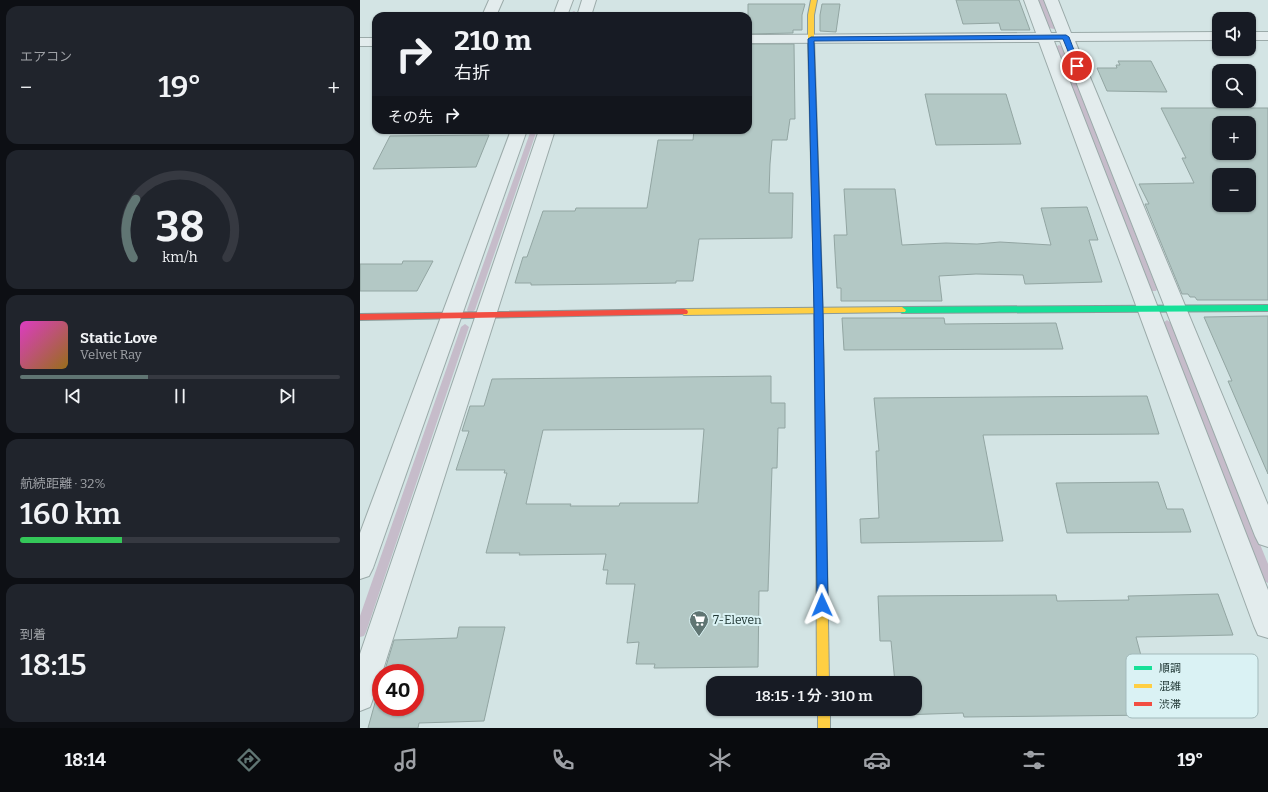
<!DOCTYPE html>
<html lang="ja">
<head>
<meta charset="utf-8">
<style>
	body { margin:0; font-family:Bitter,"Noto Sans JP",serif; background:#20242c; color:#f1f3f6; height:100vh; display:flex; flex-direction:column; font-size:15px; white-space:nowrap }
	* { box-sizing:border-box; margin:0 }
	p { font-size:13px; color:#9ea1a6 }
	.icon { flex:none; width:22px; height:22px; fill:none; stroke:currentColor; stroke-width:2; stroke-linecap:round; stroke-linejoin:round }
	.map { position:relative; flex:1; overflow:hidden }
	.side { display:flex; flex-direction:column; gap:6px; padding:6px; background:#0d0f14; width:360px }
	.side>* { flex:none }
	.banner { position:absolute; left:12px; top:12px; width:380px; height:122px; border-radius:12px; box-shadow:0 1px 3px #0004; background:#171b24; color:#f1f3f6; overflow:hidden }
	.tools { position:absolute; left:852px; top:12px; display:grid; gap:8px }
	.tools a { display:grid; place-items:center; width:44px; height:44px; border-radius:8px; background:#171b24; box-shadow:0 1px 3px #0004; font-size:20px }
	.speed { position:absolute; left:12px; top:664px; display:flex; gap:8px; font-size:20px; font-weight:700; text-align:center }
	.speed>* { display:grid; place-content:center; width:52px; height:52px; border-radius:50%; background:#171b24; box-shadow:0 1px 3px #0004; line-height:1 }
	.speed .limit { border:6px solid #d22; background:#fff; color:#111 }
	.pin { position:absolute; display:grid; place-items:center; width:34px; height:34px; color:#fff; margin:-17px; border:2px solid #fff; border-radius:50%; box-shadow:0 1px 4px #0007 }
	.me { position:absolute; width:44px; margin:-22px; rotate:359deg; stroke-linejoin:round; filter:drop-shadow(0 0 3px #0008) }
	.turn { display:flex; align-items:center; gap:14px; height:84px; padding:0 16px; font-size:18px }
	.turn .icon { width:52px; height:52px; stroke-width:2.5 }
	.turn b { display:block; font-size:28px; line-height:34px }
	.then { display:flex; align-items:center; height:38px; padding:0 16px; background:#0003; gap:8px; font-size:15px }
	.big { font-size:30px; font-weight:600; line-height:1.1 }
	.side .widget { flex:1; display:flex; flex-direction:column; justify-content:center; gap:6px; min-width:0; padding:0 14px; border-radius:12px; background:#20242c }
	.side .dial { align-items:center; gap:0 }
	.dial svg { height:104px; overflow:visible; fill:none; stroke:#363941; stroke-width:7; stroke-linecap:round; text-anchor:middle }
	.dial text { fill:#f1f3f6; stroke:none }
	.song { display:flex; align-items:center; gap:12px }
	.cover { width:48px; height:48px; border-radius:6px; background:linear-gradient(135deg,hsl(310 70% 55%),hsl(40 70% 35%)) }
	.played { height:4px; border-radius:2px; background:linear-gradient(90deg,#607573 40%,#363941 40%) }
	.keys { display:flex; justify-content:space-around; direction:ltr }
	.heat { display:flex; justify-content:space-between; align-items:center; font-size:22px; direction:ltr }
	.charge { height:6px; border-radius:3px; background:linear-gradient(90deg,#34c759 32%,#363941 0) }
	.trip { position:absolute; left:346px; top:676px; width:216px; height:40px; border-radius:12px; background:#171b24; box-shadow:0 1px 3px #0004; font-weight:600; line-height:40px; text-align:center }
	.menu { display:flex; height:64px; justify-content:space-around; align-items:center; background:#090b0e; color:#9ea1a6 }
	.menu .icon { width:28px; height:28px }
	.menu .active { color:#607573 }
	.menu b { font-size:18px; color:#f1f3f6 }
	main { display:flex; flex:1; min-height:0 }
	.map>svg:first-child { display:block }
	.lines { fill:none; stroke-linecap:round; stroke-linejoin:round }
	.stream { fill:#c6bcca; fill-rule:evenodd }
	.building { fill:#b3c8c5; stroke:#92a5a2; fill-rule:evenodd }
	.street-casing { stroke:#9baaa9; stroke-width:2 }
	.fast-casing { stroke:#8a9a99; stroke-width:2 }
	.slow-casing { stroke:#8a9a99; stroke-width:2 }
	.jam-casing { stroke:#8a9a99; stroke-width:2 }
	.street { fill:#e3eced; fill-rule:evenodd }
	.fast { fill:#16e098; fill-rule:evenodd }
	.slow { fill:#ffcf43; fill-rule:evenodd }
	.jam { fill:#f24e42; fill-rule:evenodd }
	.route { fill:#1a73e8; stroke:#114b97 }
	.labels { text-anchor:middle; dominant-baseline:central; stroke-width:4; stroke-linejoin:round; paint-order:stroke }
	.near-poi-label { font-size:12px; fill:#223936; stroke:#daf2f4; text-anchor:start }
	.key { fill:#daf2f4; stroke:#a3babb; stroke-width:1 }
	.key-label { font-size:11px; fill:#223936 }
</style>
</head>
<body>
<main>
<section class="side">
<div class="widget"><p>エアコン</p>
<div class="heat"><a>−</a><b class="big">19°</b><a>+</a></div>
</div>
<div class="widget dial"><svg viewBox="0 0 100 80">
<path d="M14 69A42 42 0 1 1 86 69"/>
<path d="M14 69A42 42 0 0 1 16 24" stroke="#607573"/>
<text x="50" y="56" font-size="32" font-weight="700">38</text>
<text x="50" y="72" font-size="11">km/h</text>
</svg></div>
<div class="widget">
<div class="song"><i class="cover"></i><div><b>Static Love</b><p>Velvet Ray</p></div></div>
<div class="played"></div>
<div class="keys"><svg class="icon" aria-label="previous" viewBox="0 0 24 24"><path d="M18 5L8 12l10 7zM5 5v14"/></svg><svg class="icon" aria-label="pause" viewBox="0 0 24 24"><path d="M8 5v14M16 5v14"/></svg><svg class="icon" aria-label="next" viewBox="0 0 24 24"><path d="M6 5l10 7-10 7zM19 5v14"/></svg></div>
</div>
<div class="widget"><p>航続距離 · 32%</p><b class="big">160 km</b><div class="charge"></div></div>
<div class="widget"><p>到着</p><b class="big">18:15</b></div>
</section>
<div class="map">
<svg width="908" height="728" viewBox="0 0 908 728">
	<rect width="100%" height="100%" fill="#d3e4e4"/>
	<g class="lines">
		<g class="stream">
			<path d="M 678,0 L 684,0 L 695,28 L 694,29 L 689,28 Z"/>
			<path d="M 214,11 L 217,13 L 216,16 L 210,16 L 212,12 Z"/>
			<path d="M 699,45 L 702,47 L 797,289 L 796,291 L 790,291 L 789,289 L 696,47 Z"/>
			<path d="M 171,130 L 177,130 L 115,310 L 111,313 L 108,312 L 107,310 Z"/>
			<path d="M 807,320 L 811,323 L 908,564 L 908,583 L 904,581 L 903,578 L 803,323 Z"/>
			<path d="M 105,324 L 109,327 L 6,632 L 4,636 L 0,637 L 0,616 L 101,327 Z"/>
		</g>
	</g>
	<g class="building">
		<path d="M 596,0 L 659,0 L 670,30 L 641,30 L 639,23 L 603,24 Z"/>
		<path d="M 388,4 L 445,4 L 442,15 L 442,30 L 433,30 L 433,33 L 388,34 Z"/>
		<path d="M 462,4 L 480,4 L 476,32 L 460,31 L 460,15 Z"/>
		<path d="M 388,44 L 434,44 L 435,119 L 430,119 L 427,140 L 412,140 L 410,164 L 409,193 L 433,193 L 432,238 L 339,239 L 333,281 L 316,281 L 316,283 L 258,284 L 171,285 L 171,283 L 155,283 L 163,257 L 167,257 L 183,211 L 215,211 L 216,208 L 287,208 L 298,140 L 333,140 L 334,130 L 388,130 Z"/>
		<path d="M 758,61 L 791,61 L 807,92 L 747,91 L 737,68 L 757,68 L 756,65 L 760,65 Z"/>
		<path d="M 565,94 L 646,94 L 661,144 L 576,145 Z"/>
		<path d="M 801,108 L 908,108 L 908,300 L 837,300 L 835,297 L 830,297 L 828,294 L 822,294 L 785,204 L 789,204 L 779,184 L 834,183 L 822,158 L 826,158 ZM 859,123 L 889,123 L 889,153 L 859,153 ZM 859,175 L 889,175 L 889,205 L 859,205 Z"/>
		<path d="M 129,135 L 116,167 L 13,169 L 30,136 Z"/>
		<path d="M 484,189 L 535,189 L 542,245 L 586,243 L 617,244 L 640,242 L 691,245 L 681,208 L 727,207 L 738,240 L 729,240 L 742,282 L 665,284 L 663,275 L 616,274 L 579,276 L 582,301 L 481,301 L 481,288 L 477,288 L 474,235 L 487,235 Z"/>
		<path d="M 43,261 L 73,261 L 57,291 L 0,291 L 0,264 L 42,264 Z"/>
		<path d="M 908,316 L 908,474 L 868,381 L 872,381 L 844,317 Z"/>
		<path d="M 482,318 L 584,318 L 585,324 L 696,323 L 703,349 L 484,350 Z"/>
		<path d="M 411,376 L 411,403 L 425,403 L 425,428 L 418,428 L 417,468 L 412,468 L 408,591 L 399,591 L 398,667 L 294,668 L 295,664 L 276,664 L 279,642 L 267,643 L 275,584 L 246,584 L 248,570 L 243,570 L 246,554 L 159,555 L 160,553 L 126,553 L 147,473 L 144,473 L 145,470 L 96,470 L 109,431 L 102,431 L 110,406 L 124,406 L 132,379 ZM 344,429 L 338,503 L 260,503 L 259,506 L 210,506 L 211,504 L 166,504 L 183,430 Z"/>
		<path d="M 787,396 L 799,434 L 623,435 L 643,541 L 501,543 L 500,519 L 519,518 L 516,451 L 519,451 L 514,398 Z"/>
		<path d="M 798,482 L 807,509 L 823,509 L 831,532 L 707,533 L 696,483 Z"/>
		<path d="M 858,594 L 873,635 L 776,637 L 797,715 L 604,717 L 603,713 L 538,715 L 537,709 L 555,709 L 555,683 L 535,683 L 531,641 L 520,641 L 518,596 L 696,595 L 697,601 L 769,600 L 768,596 Z"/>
		<path d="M 99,627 L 145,627 L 124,721 L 59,723 L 58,728 L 8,728 L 21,681 L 21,707 L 55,707 L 55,673 L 24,673 L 34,640 L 97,638 Z"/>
	</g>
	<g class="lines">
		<defs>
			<g id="street">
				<path d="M 129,0 L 143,0 L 136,16 L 122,16 Z"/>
				<path d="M 199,0 L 213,0 L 207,16 L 193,16 Z"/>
				<path d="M 222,0 L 236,0 L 231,16 L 217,16 Z"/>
				<path d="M 664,0 L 678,0 L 691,33 L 697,33 L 684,0 L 698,0 L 711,33 L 859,32 L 859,40 L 715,41 L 908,505 L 908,547 L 899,544 L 895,536 L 700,41 L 694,41 L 908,590 L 908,638 L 898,635 L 894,626 L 679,42 L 388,43 L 388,35 L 676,33 Z"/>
				<rect x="889" y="32" width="19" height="8"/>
				<rect x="0" y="38" width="16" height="8"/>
				<path d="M 151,130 L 167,130 L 13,568 L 9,576 L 0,579 L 0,533 Z"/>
				<path d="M 179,130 L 195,130 L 22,673 L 21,673 L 21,677 L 10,707 L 0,711 L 0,654 Z"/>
			</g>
			<path id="fast" d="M 908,305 L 908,311 L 542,313 L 538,310 L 542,307 Z"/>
			<g id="slow">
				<path d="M 451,0 L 457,0 L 454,15 L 454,39 L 462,284 L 458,287 L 454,284 L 448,39 L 448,15 Z"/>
				<path d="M 542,307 L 546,310 L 545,312 L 324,315 L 320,312 L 324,309 Z"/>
				<path d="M 461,490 L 465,491 L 466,494 L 469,683 L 457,683 L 456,494 L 457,491 Z"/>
				<rect x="458" y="709" width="12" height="19"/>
			</g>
			<g id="jam">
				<path d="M 458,281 L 462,284 L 466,494 L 465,497 L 461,498 L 457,497 L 456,494 L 454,284 Z"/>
				<path d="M 324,309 L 327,310 L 328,312 L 327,314 L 0,320 L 0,314 Z"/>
			</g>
		</defs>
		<use href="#street" class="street-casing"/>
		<use href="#fast" class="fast-casing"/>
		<use href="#slow" class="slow-casing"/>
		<use href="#jam" class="jam-casing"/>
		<use href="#street" class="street"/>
		<use href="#fast" class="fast"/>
		<use href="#slow" class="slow"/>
		<use href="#jam" class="jam"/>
	</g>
	<path class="route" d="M 706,35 L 709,37 L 720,66 L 720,67 L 714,66 L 703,39 L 454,41 L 463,310 L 468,605 L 466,609 L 462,610 L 458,609 L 457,605 L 454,310 L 448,39 L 451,37 Z"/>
	<defs>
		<symbol id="supermarket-pin" viewBox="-11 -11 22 30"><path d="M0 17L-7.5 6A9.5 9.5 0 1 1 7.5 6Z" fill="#607573" stroke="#daf2f4"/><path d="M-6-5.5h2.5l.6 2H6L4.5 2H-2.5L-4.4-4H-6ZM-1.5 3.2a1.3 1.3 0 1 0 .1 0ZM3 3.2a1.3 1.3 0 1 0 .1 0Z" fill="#fff"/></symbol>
	</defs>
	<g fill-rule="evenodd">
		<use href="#supermarket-pin" x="328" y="609" width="22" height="30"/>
	</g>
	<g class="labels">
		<g class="near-poi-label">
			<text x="353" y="620">7-Eleven</text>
		</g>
	</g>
	<rect x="766" y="654" width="132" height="64" rx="6" class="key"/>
	<rect x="774" y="666" width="18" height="4" fill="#16e098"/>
	<rect x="774" y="684" width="18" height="4" fill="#ffcf43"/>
	<rect x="774" y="702" width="18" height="4" fill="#f24e42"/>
	<g class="key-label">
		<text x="799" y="672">順調</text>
		<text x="799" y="690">混雑</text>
		<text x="799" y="708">渋滞</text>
	</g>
</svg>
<div class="tools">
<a><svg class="icon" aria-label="sound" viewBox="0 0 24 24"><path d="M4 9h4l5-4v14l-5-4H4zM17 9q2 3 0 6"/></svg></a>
<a><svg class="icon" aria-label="search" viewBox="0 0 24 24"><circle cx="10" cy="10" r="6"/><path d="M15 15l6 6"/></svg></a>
<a>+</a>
<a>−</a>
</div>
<div class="speed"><div class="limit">40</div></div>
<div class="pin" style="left:717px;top:66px;background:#d93025"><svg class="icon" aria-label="arrive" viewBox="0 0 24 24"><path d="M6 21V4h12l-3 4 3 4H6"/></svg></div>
<svg class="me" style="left:462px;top:605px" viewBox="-20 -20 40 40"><path d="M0-17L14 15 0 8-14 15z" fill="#1a73e8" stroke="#fff" stroke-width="4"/></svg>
<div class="trip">18:15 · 1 分 · 310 m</div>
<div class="banner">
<div class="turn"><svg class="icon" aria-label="right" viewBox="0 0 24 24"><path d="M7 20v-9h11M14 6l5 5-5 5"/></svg><div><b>210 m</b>右折</div></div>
<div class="then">その先<svg class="icon" aria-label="right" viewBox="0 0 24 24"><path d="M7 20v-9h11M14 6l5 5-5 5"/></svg></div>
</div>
</div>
</main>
<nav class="menu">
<b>18:14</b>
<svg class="icon active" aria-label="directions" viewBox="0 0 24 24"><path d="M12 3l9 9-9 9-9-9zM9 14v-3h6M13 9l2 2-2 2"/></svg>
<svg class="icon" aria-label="music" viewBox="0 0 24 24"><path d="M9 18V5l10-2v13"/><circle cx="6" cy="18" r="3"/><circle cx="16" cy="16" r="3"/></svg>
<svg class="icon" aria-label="phone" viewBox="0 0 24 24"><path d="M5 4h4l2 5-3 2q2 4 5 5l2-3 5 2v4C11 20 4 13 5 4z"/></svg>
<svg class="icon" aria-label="climate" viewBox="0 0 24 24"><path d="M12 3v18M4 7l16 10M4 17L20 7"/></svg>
<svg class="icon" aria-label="car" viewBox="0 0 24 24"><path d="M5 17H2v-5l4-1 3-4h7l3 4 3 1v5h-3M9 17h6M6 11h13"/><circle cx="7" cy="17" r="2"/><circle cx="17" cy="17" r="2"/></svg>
<svg class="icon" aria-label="filters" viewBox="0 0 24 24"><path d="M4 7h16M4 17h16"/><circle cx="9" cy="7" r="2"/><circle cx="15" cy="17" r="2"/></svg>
<b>19°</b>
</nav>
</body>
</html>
